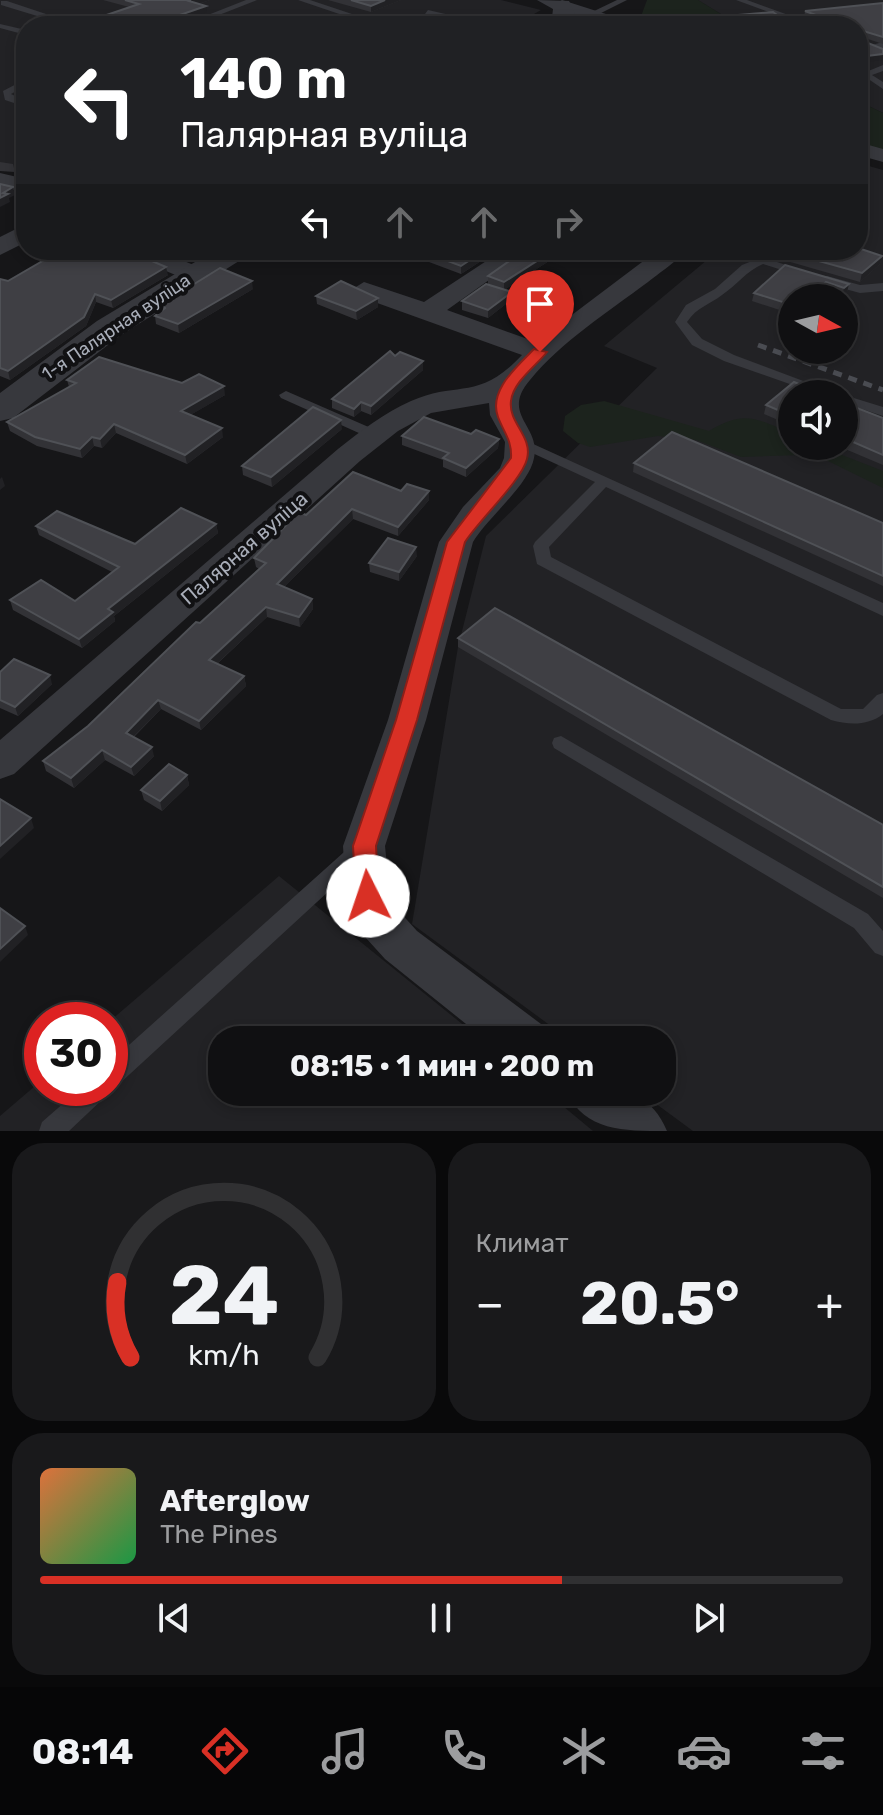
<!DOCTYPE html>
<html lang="ru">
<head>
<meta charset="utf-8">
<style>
	body { margin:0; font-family:Rubik,sans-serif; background:#19191b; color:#f1f3f6; height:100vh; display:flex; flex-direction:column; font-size:30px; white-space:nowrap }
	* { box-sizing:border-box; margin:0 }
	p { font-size:26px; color:#9c9d9f }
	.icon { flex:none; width:44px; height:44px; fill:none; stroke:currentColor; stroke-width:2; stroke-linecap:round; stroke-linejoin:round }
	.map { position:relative; height:1131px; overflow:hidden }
	.details { display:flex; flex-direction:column; gap:12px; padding:12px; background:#09090a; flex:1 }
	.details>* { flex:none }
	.hud { position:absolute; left:16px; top:16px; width:852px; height:244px; border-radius:32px; box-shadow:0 4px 12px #0003,0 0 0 2px #303032; background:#202124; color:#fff; overflow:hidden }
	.needle { width:52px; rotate:98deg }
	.buttons { position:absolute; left:778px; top:284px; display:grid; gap:16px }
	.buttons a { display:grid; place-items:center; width:80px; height:80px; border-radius:50%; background:#101012; box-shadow:0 4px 12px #0003,0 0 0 2px #303032; font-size:40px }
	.speed { position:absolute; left:24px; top:1002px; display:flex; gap:16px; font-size:40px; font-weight:700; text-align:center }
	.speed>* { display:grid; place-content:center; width:104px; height:104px; border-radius:50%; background:#101012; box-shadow:0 4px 12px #0003,0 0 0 2px #303032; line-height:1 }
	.speed .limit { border:12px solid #d22; background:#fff; color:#111 }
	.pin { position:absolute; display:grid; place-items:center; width:68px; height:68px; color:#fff; margin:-82px -34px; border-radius:50% 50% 50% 0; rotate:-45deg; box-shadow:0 0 8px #0007 }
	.pin .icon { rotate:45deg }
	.me { position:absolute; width:88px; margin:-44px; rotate:356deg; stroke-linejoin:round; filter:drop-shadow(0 0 6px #0008) }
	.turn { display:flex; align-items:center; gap:28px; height:168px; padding:0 32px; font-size:36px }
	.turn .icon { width:104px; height:104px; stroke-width:2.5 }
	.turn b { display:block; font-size:56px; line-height:68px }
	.lanes { display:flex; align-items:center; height:76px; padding:0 32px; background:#0003; justify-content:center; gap:40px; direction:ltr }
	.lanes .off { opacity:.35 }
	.big { font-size:60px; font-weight:700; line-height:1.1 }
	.details .card { flex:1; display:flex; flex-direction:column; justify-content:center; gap:12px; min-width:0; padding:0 28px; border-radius:32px; background:#19191b }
	.details .dial { align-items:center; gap:0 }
	.dial svg { height:208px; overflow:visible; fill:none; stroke:#303032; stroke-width:7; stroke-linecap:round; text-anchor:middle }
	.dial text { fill:#f1f3f6; stroke:none }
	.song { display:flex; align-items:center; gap:24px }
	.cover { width:96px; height:96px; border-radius:12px; background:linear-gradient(135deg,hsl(20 70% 55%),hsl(140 70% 35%)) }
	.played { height:8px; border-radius:4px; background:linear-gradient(90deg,#d93025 65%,#303032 65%) }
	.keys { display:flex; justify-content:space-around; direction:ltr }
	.heat { display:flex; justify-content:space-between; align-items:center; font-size:44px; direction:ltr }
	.details .tiles { flex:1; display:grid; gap:12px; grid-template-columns:1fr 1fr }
	.card:last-child { grid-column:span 2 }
	.trip { position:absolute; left:208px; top:1026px; width:468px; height:80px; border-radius:32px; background:#101012; box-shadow:0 4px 12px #0003,0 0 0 2px #303032; font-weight:700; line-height:80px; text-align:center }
	.dock { display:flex; height:128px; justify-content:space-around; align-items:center; background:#060607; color:#9c9d9f }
	.dock .icon { width:56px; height:56px }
	.dock .active { color:#d93025 }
	.dock b { font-size:36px; color:#f1f3f6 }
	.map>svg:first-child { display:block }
	.built { fill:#222225; fill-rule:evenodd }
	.green { fill:#1c231d }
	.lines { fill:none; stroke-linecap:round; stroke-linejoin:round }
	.service { fill:#37383d; fill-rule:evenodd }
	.minor { fill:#37383d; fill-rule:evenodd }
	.tertiary { fill:#37383d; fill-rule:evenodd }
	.rail { stroke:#4a4c52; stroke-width:5; stroke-dasharray:9 7; stroke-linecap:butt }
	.wall { fill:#323236 }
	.shaded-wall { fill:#212124 }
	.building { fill:#3f3f44; stroke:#4f5156; stroke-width:2 }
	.route { fill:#d93025; stroke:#8d1f18; stroke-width:2 }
	.labels { text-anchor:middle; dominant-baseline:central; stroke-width:8; stroke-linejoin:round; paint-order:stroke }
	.far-street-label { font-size:18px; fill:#a8adb8; stroke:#111113 }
	.street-label { font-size:20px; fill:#a8adb8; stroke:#111113 }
</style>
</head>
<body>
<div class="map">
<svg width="883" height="1131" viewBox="0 0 883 1131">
	<rect width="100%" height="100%" fill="#161618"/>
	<g class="built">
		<path d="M 0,0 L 501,0 L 541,10 L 513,26 L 26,26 L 26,174 L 0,169 Z"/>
		<path d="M 698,0 L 883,0 L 883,113 L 858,101 L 858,26 L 751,26 L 724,16 Z"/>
		<path d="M 858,163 L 883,170 L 883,1131 L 693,1131 L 640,1092 L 662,1092 L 662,1040 L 570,1040 L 412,924 L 458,647 L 486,536 L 657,368 L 604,346 L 719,250 L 858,250 ZM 792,298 L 844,298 L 844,350 L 792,350 ZM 792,394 L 844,394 L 844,446 L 792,446 Z"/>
		<path d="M 279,876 L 482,1040 L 222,1040 L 222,1092 L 546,1092 L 593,1131 L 0,1131 L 0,1116 L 42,1080 L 42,1088 L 110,1088 L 110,1021 Z"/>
	</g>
	<g class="green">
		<path d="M 647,0 L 698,0 L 724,16 L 751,26 L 694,26 L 684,23 L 646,26 L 640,19 Z"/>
		<path d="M 858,101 L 883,113 L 883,153 L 858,144 Z"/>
		<path d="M 604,401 L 709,431 C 744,410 756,418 792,434 L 792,446 L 819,446 L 883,471 L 883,488 L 826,460 L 801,455 L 741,457 L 696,440 L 658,436 L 590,447 L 578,443 L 563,431 L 565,416 L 581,405 Z"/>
	</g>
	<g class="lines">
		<g class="service">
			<path d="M 246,0 L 257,0 L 191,26 L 180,26 Z"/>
			<path d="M 298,0 L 310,0 L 361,17 L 354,19 Z"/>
			<path d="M 617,0 L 627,0 L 597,15 L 590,13 Z"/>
			<path d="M 736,0 L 747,0 L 819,26 L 807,26 Z"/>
			<path d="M 1,1 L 7,1 L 82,26 L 70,26 L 1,5 Z"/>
			<path d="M 428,10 L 489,24 L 490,26 L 476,26 L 425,14 Z"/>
			<path d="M 0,24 L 26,30 L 26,35 L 0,28 Z"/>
			<path d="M 883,42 L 883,48 L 872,49 L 868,46 Z"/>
			<path d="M 883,65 L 883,71 L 872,75 L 883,82 L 883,89 L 861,74 Z"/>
			<path d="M 26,79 L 26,86 L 11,94 L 26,101 L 26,107 L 5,100 L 3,91 Z"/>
			<path d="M 762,257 L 807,272 L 801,276 L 763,264 C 746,271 737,285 722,295 C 709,305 697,307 687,322 L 702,339 L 734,355 L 838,394 L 818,394 L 724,361 L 692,345 L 675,322 L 686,305 L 715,289 L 742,265 Z"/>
			<path d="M 827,276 L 860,285 L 883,283 L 883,291 L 860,293 L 823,283 L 821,280 Z"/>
			<path d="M 286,391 L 380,432 L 382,435 L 380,438 L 370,438 L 281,398 L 279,395 Z"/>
			<path d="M 844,395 L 883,407 L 883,416 L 844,403 Z"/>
			<path d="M 520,438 L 883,603 L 883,616 L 606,487 L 549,547 L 551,557 L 841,709 L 863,709 L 877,695 L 883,693 L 883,714 C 868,726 849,725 831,720 L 537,564 L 533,546 L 535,542 L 595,482 L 515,445 L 513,442 Z"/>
			<path d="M 561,736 L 868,914 L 883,931 L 883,956 L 875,953 L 854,928 L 554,748 L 552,743 L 554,738 Z"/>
			<path d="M 360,842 L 367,844 L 370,850 L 367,856 L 118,1085 L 110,1088 L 106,1096 L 69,1131 L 39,1131 L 42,1122 L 81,1088 L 110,1088 L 110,1062 L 353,844 Z"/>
		</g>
		<g class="minor">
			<path d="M 562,0 L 631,22 L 634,26 L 608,26 L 556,9 L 554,5 Z"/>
			<path d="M 858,142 L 883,149 L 883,162 L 858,155 Z"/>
			<path d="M 0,173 L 26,179 L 26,193 L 0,187 Z"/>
			<path d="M 26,224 L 26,242 L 0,255 L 0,237 Z"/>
			<path d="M 125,250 L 158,250 L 203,269 L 206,274 L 194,281 L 185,279 L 128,255 Z"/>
			<path d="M 503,250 L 531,250 L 447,310 L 536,342 L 658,250 L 685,250 C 676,263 660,272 648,282 C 608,312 562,341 530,380 C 500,415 541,425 534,458 C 529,485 488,517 473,542 L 426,720 L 385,846 L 390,895 L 398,910 L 417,931 L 541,1024 L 548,1040 L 486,1040 L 385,959 L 366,938 L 346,896 L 343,846 L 388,720 L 439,542 L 463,507 L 500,468 L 504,458 L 505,442 L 490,415 L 489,403 L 431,413 L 398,431 L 360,461 L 14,774 L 0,779 L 0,740 L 338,449 C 361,431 384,413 411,401 C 458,380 478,402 522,355 L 355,295 L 351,290 L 364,282 L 424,302 Z"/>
			<path d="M 566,1092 C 610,1092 647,1083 667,1131 C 622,1131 586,1131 566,1092 Z"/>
		</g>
		<g class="tertiary">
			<path d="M 537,0 L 569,1 L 575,13 L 573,26 L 551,26 L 553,9 Z"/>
			<path d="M 215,250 L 251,250 L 247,256 L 121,335 L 13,418 L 0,421 L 0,393 L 97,321 Z"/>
		</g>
		<path class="rail" d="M 758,345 L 883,390"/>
	</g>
	<g class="wall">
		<path d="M 103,0 L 210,0 L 199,4 L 207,12 L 129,7 Z"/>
		<path d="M 328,0 L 401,0 L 371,12 Z"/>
		<path d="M 883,3 L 883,44 L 859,36 L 858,39 L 858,26 L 704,26 L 702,24 L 703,18 L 815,22 L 804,17 L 805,11 Z"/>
		<path d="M 0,162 L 13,164 L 15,172 L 0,171 Z"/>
		<path d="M 26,235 L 26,248 L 23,247 L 21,239 Z"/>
		<path d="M 31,250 L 126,250 L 168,275 L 113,308 L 96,302 L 86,326 L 10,380 L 0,376 L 0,279 L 8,281 L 50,257 Z"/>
		<path d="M 165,250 L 207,250 L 187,259 Z"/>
		<path d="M 403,250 L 498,250 L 461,274 L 421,259 L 421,256 Z"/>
		<path d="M 525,250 L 566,250 L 504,290 L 512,292 L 511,300 L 488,318 L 462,310 L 462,301 L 488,284 L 488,276 Z"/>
		<path d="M 775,250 L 858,250 L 882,256 L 880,264 L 860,282 L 773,257 Z"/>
		<path d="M 785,265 L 849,284 L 847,292 L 842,296 L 824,291 L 817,298 L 792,298 L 792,314 L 752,301 L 754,293 Z"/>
		<path d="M 253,289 L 179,333 L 156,324 L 155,316 L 163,310 L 162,304 Z"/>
		<path d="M 316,296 L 378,307 L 357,320 L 317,304 Z"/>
		<path d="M 395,356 L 423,361 L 423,370 L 371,415 L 361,411 L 354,417 L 332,408 L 332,399 Z"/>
		<path d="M 67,380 L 182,383 L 225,395 L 190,415 L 223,437 L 187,464 L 116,433 L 102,448 L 94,446 L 82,458 L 37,446 L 10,431 L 7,422 L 69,387 Z"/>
		<path d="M 792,394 L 792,426 L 764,414 L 766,405 Z"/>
		<path d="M 844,403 L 883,418 L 883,465 L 838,446 L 844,446 Z"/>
		<path d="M 342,429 L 272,487 L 243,475 L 242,466 Z"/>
		<path d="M 402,436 L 499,439 L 498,448 L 466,477 L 443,467 L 443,460 L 402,445 Z"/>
		<path d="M 634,463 L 883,523 L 883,586 L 633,472 Z"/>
		<path d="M 401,491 L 429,500 L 398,536 L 353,519 L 284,587 L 312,599 L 313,609 L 300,627 L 267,617 L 217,664 L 244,676 L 246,686 L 201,730 L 161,709 L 134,737 L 154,756 L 134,776 L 105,760 L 74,788 L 46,771 L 43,761 L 88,726 L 259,569 L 256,567 L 254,558 L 306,515 Z"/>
		<path d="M 216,524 L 218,533 L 114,616 L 115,621 L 82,648 L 13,610 L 10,600 L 75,601 L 112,572 L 39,535 L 36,526 L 135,544 Z"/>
		<path d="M 417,556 L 399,581 L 370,572 L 369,563 Z"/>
		<path d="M 458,638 L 883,825 L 883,898 L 458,647 Z"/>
		<path d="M 0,672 L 52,684 L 18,716 L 0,708 Z"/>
		<path d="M 187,775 L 189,785 L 162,811 L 144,800 L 141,790 Z"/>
	</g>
	<g class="shaded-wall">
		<path d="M 191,0 L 210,0 L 189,7 L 189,1 Z"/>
		<path d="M 385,0 L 401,0 L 371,12 L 371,6 Z"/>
		<path d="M 206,6 L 207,12 L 168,26 L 148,26 Z"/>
		<path d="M 883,54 L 883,60 L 858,63 L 858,57 Z"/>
		<path d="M 13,187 L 15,195 L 9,198 L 10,202 L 0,207 L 0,198 L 3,193 Z"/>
		<path d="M 188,250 L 207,250 L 187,259 L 186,251 Z"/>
		<path d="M 485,250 L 498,250 L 461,274 L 461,266 Z"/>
		<path d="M 554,250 L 566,250 L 504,290 L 504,282 Z"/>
		<path d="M 882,256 L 880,264 L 860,282 L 862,273 Z"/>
		<path d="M 166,267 L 168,275 L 113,308 L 111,300 Z"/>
		<path d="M 252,281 L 253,289 L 179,333 L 178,324 Z"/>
		<path d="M 826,282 L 824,291 L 817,298 L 809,298 Z"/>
		<path d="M 849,284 L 847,292 L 842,296 L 844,288 Z"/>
		<path d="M 512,292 L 511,300 L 488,318 L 488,310 Z"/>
		<path d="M 95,294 L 96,302 L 86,326 L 10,380 L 8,371 Z"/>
		<path d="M 378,298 L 378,307 L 357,320 L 356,311 Z"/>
		<path d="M 423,361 L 423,370 L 371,415 L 371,406 Z"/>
		<path d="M 224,386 L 225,395 L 182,420 L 181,411 Z"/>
		<path d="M 361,402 L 361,411 L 354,417 L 354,409 Z"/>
		<path d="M 341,420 L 342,429 L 272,487 L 271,477 Z"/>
		<path d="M 114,424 L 116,433 L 102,448 L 100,439 Z"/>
		<path d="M 222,428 L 223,437 L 187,464 L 185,455 Z"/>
		<path d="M 92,437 L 94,446 L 82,458 L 80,449 Z"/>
		<path d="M 499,439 L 498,448 L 466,477 L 466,468 Z"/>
		<path d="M 2,477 L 5,486 L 0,490 L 0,479 Z"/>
		<path d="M 429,491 L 429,500 L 398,536 L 398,527 Z"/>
		<path d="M 352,509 L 353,519 L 278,593 L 277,584 Z"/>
		<path d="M 216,524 L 218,533 L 114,616 L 115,621 L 82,648 L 79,639 L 108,609 Z"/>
		<path d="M 416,547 L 417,556 L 399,581 L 399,572 Z"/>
		<path d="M 312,599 L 313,609 L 300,627 L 299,617 Z"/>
		<path d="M 266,607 L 267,617 L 211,669 L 209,660 Z"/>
		<path d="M 50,675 L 52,684 L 18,716 L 15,707 Z"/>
		<path d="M 244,676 L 246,686 L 201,730 L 199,721 Z"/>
		<path d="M 158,700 L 161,709 L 128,742 L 126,733 Z"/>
		<path d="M 152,747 L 154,756 L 134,776 L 131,767 Z"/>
		<path d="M 102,750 L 105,760 L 74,788 L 71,778 Z"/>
		<path d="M 187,775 L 189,785 L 162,811 L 160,801 Z"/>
		<path d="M 31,818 L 34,828 L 0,859 L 0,846 Z"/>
		<path d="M 25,926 L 28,935 L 0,962 L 0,949 Z"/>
	</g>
	<g class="building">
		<path d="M 125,0 L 191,0 L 189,1 L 206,6 L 148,26 L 74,26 L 139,4 Z"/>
		<path d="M 351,0 L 385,0 L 371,6 Z"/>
		<path d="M 883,3 L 883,37 L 860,30 L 858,36 L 858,26 L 713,26 L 703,18 L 773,12 L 784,20 L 792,17 L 820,22 L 821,17 L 805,11 Z"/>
		<path d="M 858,39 L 883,49 L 883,54 L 858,57 Z"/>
		<path d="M 0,184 L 13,187 L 3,193 L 8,194 L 0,198 Z"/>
		<path d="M 858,248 L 882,256 L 862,273 L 779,250 L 858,250 Z"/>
		<path d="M 53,250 L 126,250 L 166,267 L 111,300 L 95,294 L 84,317 L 8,371 L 0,368 L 0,279 L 8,281 L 58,252 Z"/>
		<path d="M 423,250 L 485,250 L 461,266 L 421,251 Z"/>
		<path d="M 525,250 L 554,250 L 504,282 L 488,276 Z"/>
		<path d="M 785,265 L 849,284 L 844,288 L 826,282 L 809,298 L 792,298 L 792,305 L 754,293 Z"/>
		<path d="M 220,268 L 252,281 L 178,324 L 155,316 L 165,308 L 162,304 Z"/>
		<path d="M 341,281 L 378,298 L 356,311 L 316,296 Z"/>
		<path d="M 486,284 L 512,292 L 488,310 L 462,301 Z"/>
		<path d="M 390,351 L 395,356 L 400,352 L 423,361 L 371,406 L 361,402 L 354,409 L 332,399 Z"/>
		<path d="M 99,357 L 182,383 L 199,374 L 224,386 L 181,411 L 222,428 L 185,455 L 114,424 L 100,439 L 92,437 L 80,449 L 35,437 L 7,422 L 76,383 L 67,380 Z"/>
		<path d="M 794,382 L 823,394 L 792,394 L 792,416 L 766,405 Z"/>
		<path d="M 844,403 L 883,418 L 883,455 L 844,438 Z"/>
		<path d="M 313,407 L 341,420 L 271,477 L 242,466 Z"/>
		<path d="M 424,417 L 471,434 L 476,430 L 499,439 L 466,468 L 443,458 L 449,453 L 402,436 Z"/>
		<path d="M 672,432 L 883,523 L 883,576 L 634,463 Z"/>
		<path d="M 353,472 L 401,491 L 407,484 L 429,491 L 398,527 L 352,509 L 277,584 L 312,599 L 299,617 L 266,607 L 209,660 L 244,676 L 199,721 L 158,700 L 126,733 L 152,747 L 131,767 L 102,750 L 71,778 L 43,761 L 88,726 L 196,622 L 200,623 L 266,563 L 254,558 L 299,512 L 306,515 Z"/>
		<path d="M 181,508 L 216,524 L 108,609 L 113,612 L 79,639 L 10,600 L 41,580 L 75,601 L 119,567 L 36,526 L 57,511 L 135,544 Z"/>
		<path d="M 388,538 L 416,547 L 399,572 L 369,563 Z"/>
		<path d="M 495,608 L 883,825 L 883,887 L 458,638 Z"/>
		<path d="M 14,659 L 50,675 L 15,707 L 0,700 L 0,672 Z"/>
		<path d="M 169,764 L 187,775 L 160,801 L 141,790 Z"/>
		<path d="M 0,799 L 31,818 L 0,846 Z"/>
		<path d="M 0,908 L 25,926 L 0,949 Z"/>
	</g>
	<path class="route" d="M 534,349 L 547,352 C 536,366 513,382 511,401 C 508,423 533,436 527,459 C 522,480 479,520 465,542 L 417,720 L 376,846 L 379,896 L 376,903 L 368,906 L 359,903 L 356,896 L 353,846 L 396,720 L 447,542 L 511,458 C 512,440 504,433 498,417 C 488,390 518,366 534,349 Z"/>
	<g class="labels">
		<g class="far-street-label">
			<text transform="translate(116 327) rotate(-34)">1-я Палярная вуліца</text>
		</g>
		<g class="street-label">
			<text transform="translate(244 548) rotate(-41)">Палярная вуліца</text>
		</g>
	</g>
</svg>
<div class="buttons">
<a><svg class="needle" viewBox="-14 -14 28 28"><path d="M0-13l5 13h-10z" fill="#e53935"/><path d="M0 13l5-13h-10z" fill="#9c9d9f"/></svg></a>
<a><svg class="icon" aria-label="sound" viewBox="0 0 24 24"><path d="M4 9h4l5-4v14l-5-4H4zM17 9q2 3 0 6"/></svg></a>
</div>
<div class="speed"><div class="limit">30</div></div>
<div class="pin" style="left:540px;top:352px;background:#d93025"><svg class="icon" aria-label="arrive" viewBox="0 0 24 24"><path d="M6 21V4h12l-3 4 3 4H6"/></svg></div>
<svg class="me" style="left:368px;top:896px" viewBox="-20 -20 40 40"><circle r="19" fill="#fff"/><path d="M0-13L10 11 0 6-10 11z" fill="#d93025"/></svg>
<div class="trip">08:15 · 1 мин · 200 m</div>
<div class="hud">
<div class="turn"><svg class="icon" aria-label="left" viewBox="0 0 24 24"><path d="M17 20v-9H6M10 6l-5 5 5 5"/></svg><div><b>140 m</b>Палярная вуліца</div></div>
<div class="lanes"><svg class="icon" aria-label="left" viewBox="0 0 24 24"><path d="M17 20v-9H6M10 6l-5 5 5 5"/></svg><svg class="icon off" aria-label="ahead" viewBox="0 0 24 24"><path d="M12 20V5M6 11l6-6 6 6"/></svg><svg class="icon off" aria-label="ahead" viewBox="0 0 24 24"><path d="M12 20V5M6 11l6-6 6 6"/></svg><svg class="icon off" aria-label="right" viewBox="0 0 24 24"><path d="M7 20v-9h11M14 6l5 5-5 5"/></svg></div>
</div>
</div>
<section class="details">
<div class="tiles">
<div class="card dial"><svg viewBox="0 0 100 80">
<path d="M14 69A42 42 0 1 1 86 69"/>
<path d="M14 69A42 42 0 0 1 9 40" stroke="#d93025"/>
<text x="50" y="56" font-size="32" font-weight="700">24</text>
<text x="50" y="72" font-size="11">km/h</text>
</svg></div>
<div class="card"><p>Климат</p>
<div class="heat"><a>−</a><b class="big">20.5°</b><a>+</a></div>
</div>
<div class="card">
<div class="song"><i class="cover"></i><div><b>Afterglow</b><p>The Pines</p></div></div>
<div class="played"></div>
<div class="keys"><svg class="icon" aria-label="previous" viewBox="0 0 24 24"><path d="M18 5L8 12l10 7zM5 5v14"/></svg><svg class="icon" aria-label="pause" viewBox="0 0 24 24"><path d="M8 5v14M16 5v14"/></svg><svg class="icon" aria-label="next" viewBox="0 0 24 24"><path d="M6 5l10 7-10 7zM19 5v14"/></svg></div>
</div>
</div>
</section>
<nav class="dock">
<b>08:14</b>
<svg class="icon active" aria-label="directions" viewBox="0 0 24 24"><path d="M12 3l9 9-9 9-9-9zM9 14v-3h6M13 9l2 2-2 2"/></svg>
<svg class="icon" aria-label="music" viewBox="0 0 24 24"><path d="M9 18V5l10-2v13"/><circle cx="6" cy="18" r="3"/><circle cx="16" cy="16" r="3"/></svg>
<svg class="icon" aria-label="phone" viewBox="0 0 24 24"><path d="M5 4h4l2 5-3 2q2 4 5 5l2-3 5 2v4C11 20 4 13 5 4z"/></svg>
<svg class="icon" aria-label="climate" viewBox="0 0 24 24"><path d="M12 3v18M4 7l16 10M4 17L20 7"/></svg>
<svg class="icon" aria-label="car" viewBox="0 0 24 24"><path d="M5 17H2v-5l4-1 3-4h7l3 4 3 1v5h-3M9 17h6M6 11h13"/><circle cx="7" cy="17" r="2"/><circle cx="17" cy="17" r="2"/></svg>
<svg class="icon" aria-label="filters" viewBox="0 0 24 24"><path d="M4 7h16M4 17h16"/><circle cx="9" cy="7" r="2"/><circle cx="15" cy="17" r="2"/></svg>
</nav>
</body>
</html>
